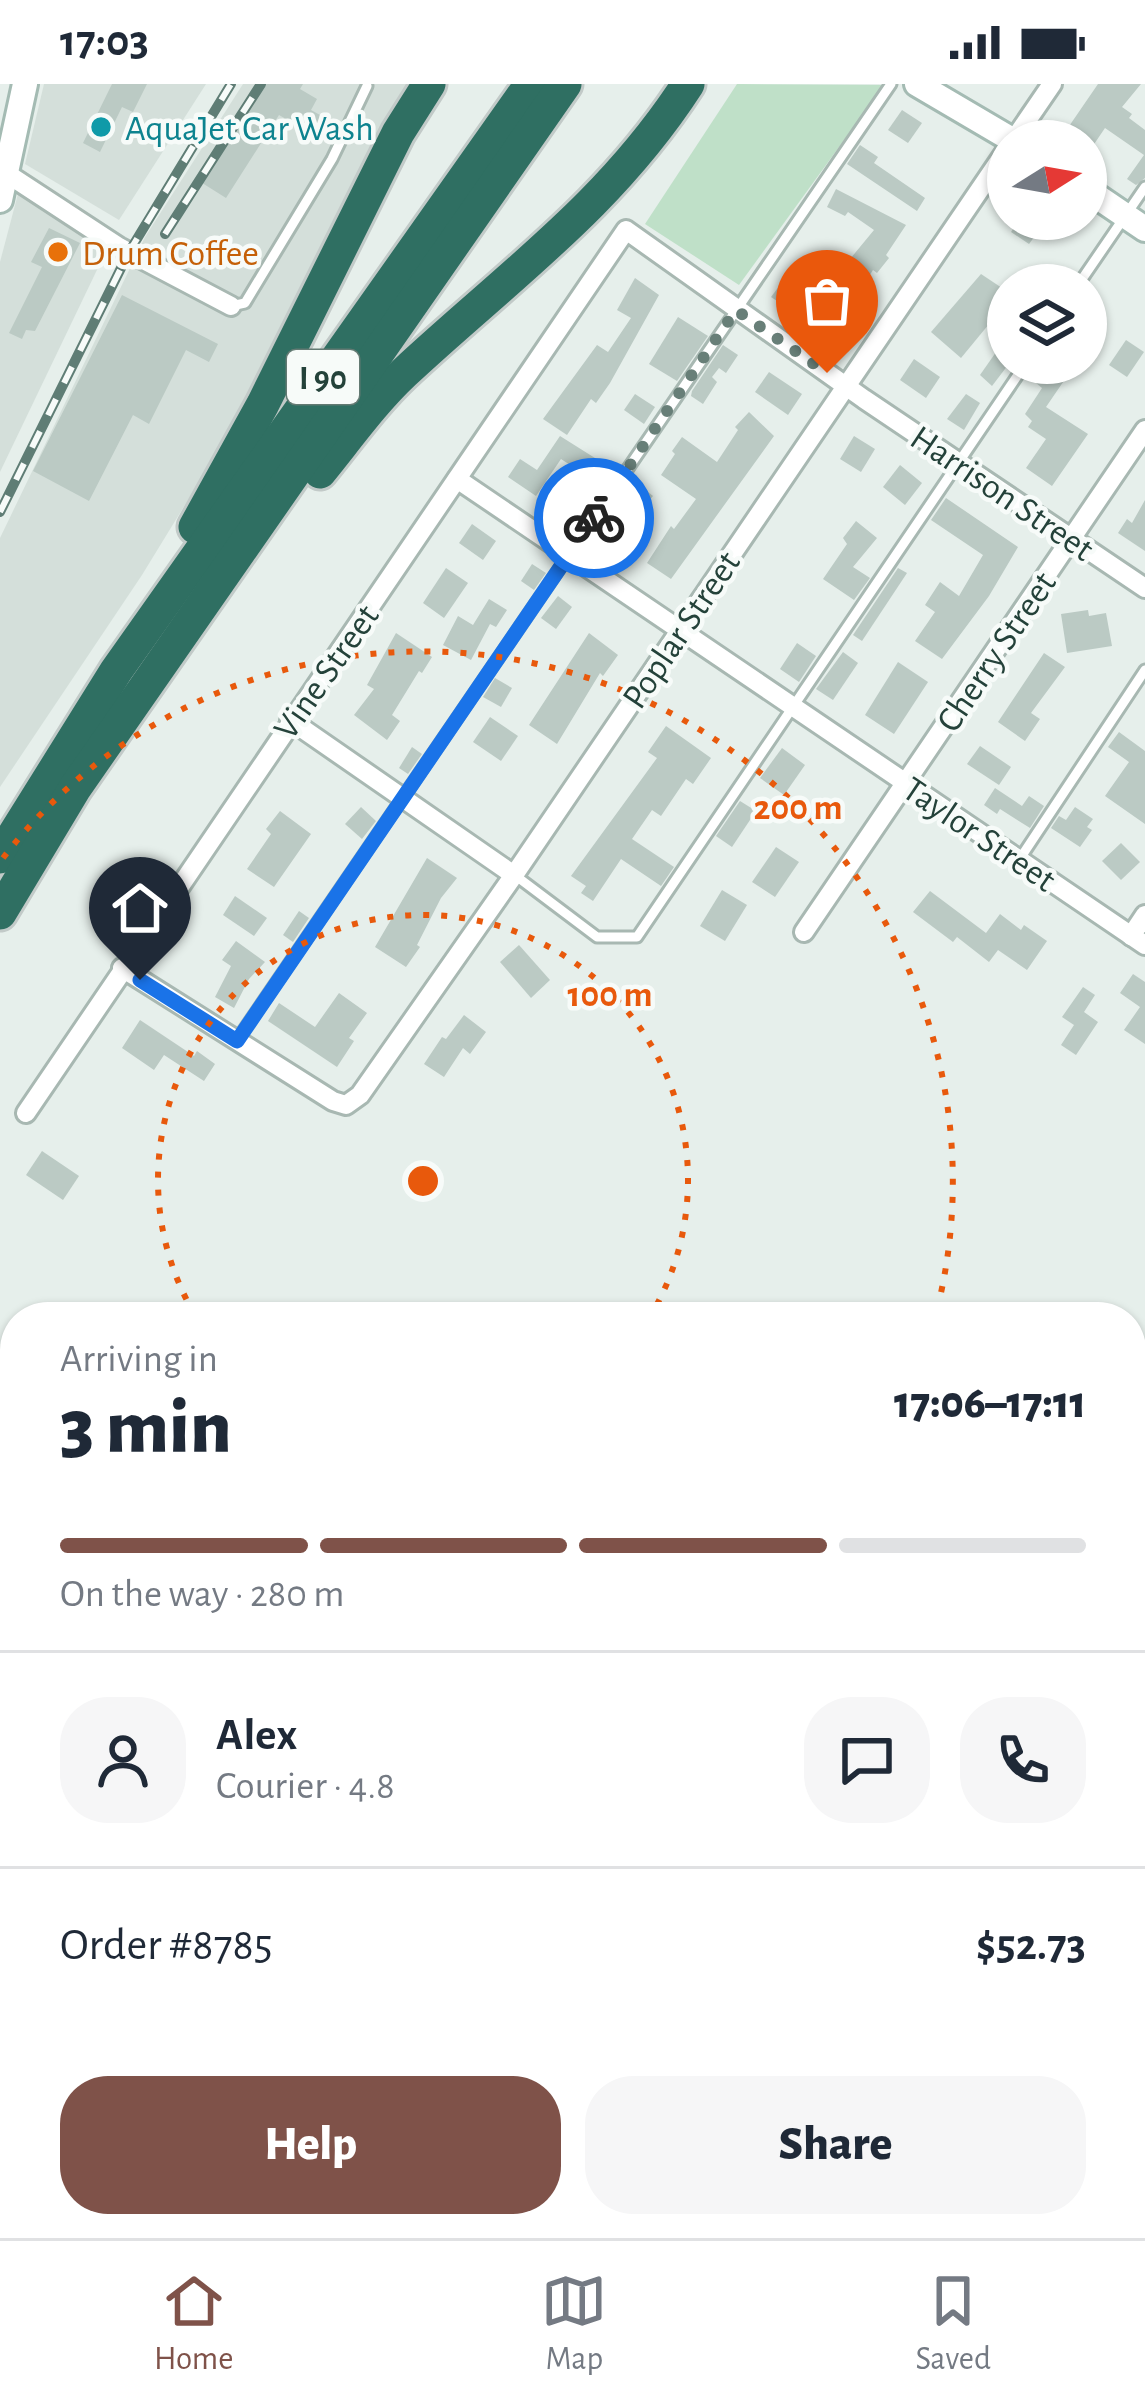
<!DOCTYPE html>
<html lang="en">
<head>
<meta charset="utf-8">
<style>
  body { margin:0; font-family:"Alegreya Sans",sans-serif; background:#f6f6f7; color:#1f2937; height:100vh; display:flex; flex-direction:column; font-size:45px; white-space:nowrap }
  * { box-sizing:border-box; margin:0 }
  p { font-size:39px; color:#747a83 }
  .icon { flex:none; width:66px; height:66px; fill:none; stroke:currentColor; stroke-width:2; stroke-linecap:round; stroke-linejoin:round }
  .map { position:relative; flex:1; overflow:hidden }
  .side { position:absolute; left:0px; top:1218px; width:1146px; height:936px; display:flex; flex-direction:column; background:#fff; border-radius:48px 48px 0 0; box-shadow:0 3px 9px #0004 }
  .side>* { flex:none }
  .needle { width:78px; rotate:79deg }
  .fabs { position:absolute; left:987px; top:36px; display:grid; gap:24px }
  .fabs a { display:grid; place-items:center; width:120px; height:120px; border-radius:50%; background:#fff; box-shadow:0 3px 9px #0004; font-size:60px }
  .pin { position:absolute; display:grid; place-items:center; width:102px; height:102px; color:#fff; margin:-123px -51px; border-radius:50% 50% 50% 0; rotate:-45deg; box-shadow:0 0 12px #0007 }
  .pin .icon { rotate:45deg }
  .courier { position:absolute; display:grid; place-items:center; width:120px; height:120px; margin:-60px; border:9px solid #1a73e8; border-radius:50%; background:#fff; color:#222; box-shadow:0 3px 15px #0007 }
  .overview em { font-style:normal; font-weight:800 }
  .overview div { display:flex; flex-direction:column-reverse }
  .overview { display:flex; align-items:center; justify-content:space-between; height:204px; padding:0 60px }
  h1 { font-size:78px; font-weight:800; line-height:90px }
  .bar { display:grid; grid-template-columns:repeat(4,1fr); gap:18px 12px; align-content:center; height:144px; padding:0 60px }
  .bar i { height:15px; border-radius:9px; background:#e0e1e3 }
  .bar .current { background:#7f5249 }
  .bar p { grid-column:span 4 }
  .line { display:flex; align-items:center; gap:30px; padding:0 60px; border-top:3px solid #e0e1e3 }
  .line div { flex:1 }
  .round { display:grid; place-items:center; flex:none; width:126px; height:126px; border-radius:48px; background:#f6f6f7 }
  .button { display:flex; gap:24px; margin-top:auto; padding:24px 60px }
  .button a { flex:1; height:138px; border-radius:48px; background:#7f5249; color:#fff; font-size:48px; font-weight:800; line-height:138px; text-align:center }
  .button a+a { background:#f6f6f7; color:#1f2937 }
  .status { display:flex; justify-content:space-between; align-items:center; height:84px; padding:0 60px; background:#fff; direction:ltr }
  .status svg { height:33px; fill:currentColor }
  .tabs { display:flex; justify-content:space-around; align-items:center; height:168px; border-top:3px solid #e0e1e3; background:#fff; font-size:33px; color:#747a83 }
  .tabs a { display:grid; justify-items:center; gap:6px }
  .tabs .current { color:#7f5249 }
  .map>svg:first-child { display:block }
  .built { fill:#d4dfda }
  .green { fill:#bfe0c8 }
  .building { fill:#bbcac4 }
  .lines { fill:none; stroke-linecap:round; stroke-linejoin:round }
  .lane-casing { stroke:#a8b8b2; stroke-width:15 }
  .street-casing { stroke:#a8b8b2; stroke-width:24 }
  .secondary-casing { stroke:#a4bbb3; stroke-width:30 }
  .highway-casing { stroke:#c2cac8; stroke-width:39 }
  .lane { stroke:#fff; stroke-width:9 }
  .street { stroke:#fff; stroke-width:18 }
  .secondary { stroke:#fff; stroke-width:24 }
  .highway { stroke:#2f6f62; stroke-width:33 }
  .rail-casing { stroke:#5f7d75; stroke-width:10 }
  .rail { stroke:#f7fbf9; stroke-width:6; stroke-dasharray:18; stroke-linecap:butt }
  .done { stroke:#687f78; stroke-width:12; stroke-dasharray:0 21.6 }
  .route { stroke:#1a73e8; stroke-width:15 }
  .ring { fill:none; stroke:#e8590c; stroke-width:6; stroke-dasharray:6 12 }
  .culture-dot { fill:#0f9aa8; stroke:#f7fbf9; stroke-width:4.5 }
  .food-dot { fill:#e8710a; stroke:#f7fbf9; stroke-width:4.5 }
  .labels { text-anchor:middle; stroke-width:9; stroke-linejoin:round; paint-order:stroke }
  .shield { fill:#f7fbf9; stroke:#637a73; stroke-width:3 }
  .shield-label { font-size:33px; font-weight:bold; fill:#24423a }
  .culture-label { font-size:36px; fill:#0d838f; stroke:#f7fbf9; text-anchor:start }
  .food-label { font-size:36px; fill:#c56008; stroke:#f7fbf9; text-anchor:start }
  .street-label { font-size:36px; fill:#24423a; stroke:#f7fbf9 }
  .centre { fill:#e8590c; stroke:#f7fbf9; stroke-width:6 }
  .ring-label { font-size:36px; text-anchor:middle; font-weight:bold; fill:#e8590c; stroke:#f7fbf9; stroke-width:9; stroke-linejoin:round; paint-order:stroke }
</style>
</head>
<body>
<div class="status"><b>17:03</b><svg viewBox="0 0 49 12"><path d="M0 12V9h3v3zM5 12V6h3v6zM10 12V3h3v9zM15 12V0h3v12zM26 1h20v11H26zM47 4h2v5h-2z"/></svg></div>
<div class="map">
<svg width="1145" height="2154" viewBox="0 0 1145 2154">
  <rect width="100%" height="100%" fill="#e6efeb"/>
  <g class="built">
    <path d="M44,0H206L119,136L25,80Z"/>
    <path d="M243,0H412L270,282L142,491L0,703V454L145,153Z"/>
    <path d="M19,106L107,165L0,388V178Z"/>
  </g>
  <path class="green" d="M737,0L884,1L739,201L645,140Z"/>
  <g class="building">
    <path d="M112,0H147L133,28L122,23L100,68L83,59Z"/>
    <path d="M265,0H303L300,5L317,15L311,26L329,36L319,54L279,31L226,114L199,97Z"/>
    <path d="M1098,0H1141L1122,23L1132,30L1129,34L1145,46V94L1136,101L1127,95L1144,71L1105,44L1086,72V57H1071L1063,51Z"/>
    <path d="M902,26L922,39L908,59L888,46Z"/>
    <path d="M860,61L878,73L874,79L925,114L917,127L847,80Z"/>
    <path d="M836,105L906,141L886,171L889,174L877,189L873,186L830,252L771,213L789,189L820,212L838,184L841,186L874,146L848,128L845,132L827,123Z"/>
    <path d="M1020,135H1029L1041,144L1029,160L1011,148Z"/>
    <path d="M49,144L80,159L35,247L26,246L22,255L9,249L42,183L31,178Z"/>
    <path d="M981,190L1008,208V217L961,274L931,248Z"/>
    <path d="M635,194L659,211L610,299L596,319L591,315L567,351L543,335L597,261L608,268L631,234L617,226Z"/>
    <path d="M122,211L218,260L209,278L186,266L149,340L133,331L89,417L33,387Z"/>
    <path d="M678,233L708,252L677,297L649,280Z"/>
    <path d="M1008,251V281L992,302L980,291Z"/>
    <path d="M1126,256L1144,268L1127,293L1109,281Z"/>
    <path d="M723,261L738,271L726,289L719,284L712,293L717,298L703,320L691,312L692,307Z"/>
    <path d="M914,275L940,293L926,314L900,296Z"/>
    <path d="M1050,279H1064L1072,285L1046,323L1088,350L1052,402L1026,384L1046,355L1028,343L1032,337L1025,330L1042,304L1036,299Z"/>
    <path d="M769,288L802,310L788,331L755,308Z"/>
    <path d="M635,310L655,323L644,340L624,326Z"/>
    <path d="M966,310L980,319L964,346L947,335Z"/>
    <path d="M749,328L774,352L671,495L647,479L671,442L674,445L696,415L661,391L675,370L672,367L682,353L717,378L738,346L735,343Z"/>
    <path d="M560,352L614,386L576,445L559,433L587,392L561,375L536,412L508,393L520,375L537,386Z"/>
    <path d="M854,352L875,365L861,388L840,375Z"/>
    <path d="M900,381L922,399L905,421L883,403Z"/>
    <path d="M637,399L653,412L639,428L623,415Z"/>
    <path d="M946,414L1018,463L989,512L942,575L915,557L935,528L925,521L940,498L959,512L983,471L931,436Z"/>
    <path d="M1145,416V467L1118,449L1127,435L1132,439Z"/>
    <path d="M856,437L877,454L853,483L870,494L854,516L823,495L847,460L843,454Z"/>
    <path d="M472,440L496,457L483,476L459,459Z"/>
    <path d="M532,480L546,489L534,506L521,497Z"/>
    <path d="M446,484L468,499L444,534L423,519Z"/>
    <path d="M898,484L907,489L862,557L853,551Z"/>
    <path d="M558,512L572,523L556,545L541,534Z"/>
    <path d="M489,515L507,526L496,543L490,540L471,576L443,561L458,532L473,541Z"/>
    <path d="M1088,526L1089,532L1106,529L1112,562L1067,569L1061,530Z"/>
    <path d="M396,549L432,573L422,589L419,587L392,631L400,637L387,656L354,631L374,605L367,601Z"/>
    <path d="M589,549L618,571L603,592L600,589L557,660L529,641Z"/>
    <path d="M797,559L816,572L799,598L780,585Z"/>
    <path d="M843,568L858,579L833,616L816,605Z"/>
    <path d="M1044,569L1065,583L1031,629L1040,635L1025,657L998,638Z"/>
    <path d="M898,578L928,598L894,650L865,631Z"/>
    <path d="M495,594L512,604L501,623L483,613Z"/>
    <path d="M490,633L518,652L501,677L473,658Z"/>
    <path d="M666,642L711,674L693,700L686,695L661,732L652,726L632,755L674,783L661,802L621,775L593,817L581,809L586,802L571,792L657,674L648,668Z"/>
    <path d="M1119,648L1145,667V740L1105,712L1129,678L1108,663Z"/>
    <path d="M980,662L1011,683L999,701L967,680Z"/>
    <path d="M412,663L422,670L408,690L399,684Z"/>
    <path d="M782,664L805,681L784,711L760,694Z"/>
    <path d="M995,704L1022,722L1029,712L1044,722L1030,744L1000,725L997,730L984,721Z"/>
    <path d="M740,717L756,727L732,763L716,752Z"/>
    <path d="M361,723L376,737L362,755L345,740Z"/>
    <path d="M1075,723L1093,735L1087,743L1092,746L1080,763L1051,744L1059,732L1066,736Z"/>
    <path d="M280,727L311,750L274,803L247,785L271,750L266,745Z"/>
    <path d="M1121,759L1140,778L1121,796L1102,777Z"/>
    <path d="M776,763L799,778L775,813L752,798Z"/>
    <path d="M427,774L457,794L441,814L417,861L420,863L406,883L375,863Z"/>
    <path d="M722,806L747,821L725,857L700,842Z"/>
    <path d="M930,807L986,849L1000,830L1021,846L1024,841L1047,857L1027,886L998,866L989,878L957,853L953,858L913,828Z"/>
    <path d="M235,812L267,834L254,852L223,831Z"/>
    <path d="M299,827L309,834L293,858L283,851Z"/>
    <path d="M236,857L265,878L249,895L234,924L215,913L231,882L222,876Z"/>
    <path d="M519,861L550,896L531,914L500,878Z"/>
    <path d="M1133,890L1145,898V960L1124,946L1140,923L1120,909Z"/>
    <path d="M1083,903L1095,911L1084,928L1098,938L1076,971L1061,961L1074,941L1062,933Z"/>
    <path d="M339,909L367,929L349,954L354,957L337,983L268,937L279,919L315,943Z"/>
    <path d="M464,931L486,948L470,970L463,964L444,993L424,980L442,953L446,955Z"/>
    <path d="M140,936L194,972L197,967L215,980L204,997L164,971L154,986L122,964Z"/>
    <path d="M42,1067L79,1092L63,1116L26,1091Z"/>
  </g>
  <g class="lines">
    <defs>
      <g id="lane">
        <path d="M1078,201L1145,103"/>
        <path d="M231,222L245,219L332,75L367,2"/>
        <path d="M1019,776L1145,586"/>
        <path d="M516,792L597,853H637L1026,279"/>
        <path d="M237,956L891,0"/>
      </g>
      <g id="street">
        <path d="M1013,57L1052,0"/>
        <path d="M6,89L119,163L231,222"/>
        <path d="M457,395L1145,861"/>
        <path d="M290,636L514,791"/>
        <path d="M804,848L1145,346"/>
        <path d="M1131,852L1145,831"/>
        <path d="M122,884L333,1017L346,1021L360,1011L514,791L1008,64"/>
        <path d="M26,1029L626,146L864,315L1145,504"/>
      </g>
      <g id="secondary">
        <path d="M917,0L1014,57"/>
        <path d="M1086,105L1145,145"/>
        <path d="M0,116L25,0"/>
      </g>
      <g id="highway">
        <path d="M320,388C347,355 373,318 404,289C507,193 610,121 688,0"/>
        <path d="M195,443L263,320L398,49L429,0"/>
        <path d="M0,773L116,587L531,0"/>
        <path d="M0,829L75,704L565,0"/>
      </g>
    </defs>
    <use href="#lane" class="lane-casing"/>
    <use href="#street" class="street-casing"/>
    <use href="#secondary" class="secondary-casing"/>
    <use href="#highway" class="highway-casing"/>
    <use href="#lane" class="lane"/>
    <use href="#street" class="street"/>
    <use href="#secondary" class="secondary"/>
    <use href="#highway" class="highway"/>
    <defs>
      <g id="rail">
        <path d="M165,150L261,0"/>
        <path d="M0,428L129,168L231,0"/>
      </g>
    </defs>
    <use href="#rail" class="rail-casing"/>
    <use href="#rail" class="rail"/>
  </g>
  <g class="lines">
    <path class="done" d="M594,434L736,226L827,289"/>
    <path class="route" d="M140,896L237,957L594,434"/>
  </g>
  <g class="ring">
    <path d="M195 1231A265 265 0 1 1 651 1231"/>
    <path d="M3 774A530 530 0 0 1 936 1230"/>
  </g>
  <circle class="culture-dot" cx="101" cy="43" r="12"/>
  <circle class="food-dot" cx="58" cy="168" r="12"/>
  <g class="labels">
    <rect class="shield" x="287" y="266" width="72" height="54" rx="9"/>
    <g class="shield-label">
      <text x="323" y="305">I 90</text>
    </g>
    <g class="culture-label">
      <text x="125" y="56">AquaJet Car Wash</text>
    </g>
    <g class="food-label">
      <text x="82" y="181">Drum Coffee</text>
    </g>
    <g class="street-label">
      <text transform="translate(1003 408) rotate(34)" y="13">Harrison Street</text>
      <text transform="translate(680 545) rotate(-56)" y="13">Poplar Street</text>
      <text transform="translate(995 567) rotate(-56)" y="13">Cherry Street</text>
      <text transform="translate(325 587) rotate(-55)" y="13">Vine Street</text>
      <text transform="translate(980 749) rotate(34)" y="13">Taylor Street</text>
    </g>
  </g>
  <circle cx="423" cy="1097" r="18" class="centre"/>
  <g class="ring-label">
    <text x="798" y="735">200 m</text>
    <text x="610" y="922">100 m</text>
  </g>
</svg>
<div class="fabs">
<a><svg class="needle" viewBox="-14 -14 28 28"><path d="M0-13l5 13h-10z" fill="#e53935"/><path d="M0 13l5-13h-10z" fill="#747a83"/></svg></a>
<a><svg class="icon" aria-label="layers" viewBox="0 0 24 24"><path d="M12 4l9 5-9 5-9-5zM3 14l9 5 9-5"/></svg></a>
</div>
<div class="pin" style="left:827px;top:289px;background:#ea580c"><svg class="icon" aria-label="bag" viewBox="0 0 24 24"><path d="M5 8h14l-1 12H6zM9 8a3 3 0 0 1 6 0"/></svg></div>
<div class="pin" style="left:140px;top:896px;background:#1f2937"><svg class="icon" aria-label="home" viewBox="0 0 24 24"><path d="M3 11l9-7 9 7M6 9v11h12V9"/></svg></div>
<div class="courier" style="left:594px;top:434px"><svg class="icon" aria-label="bike" viewBox="0 0 24 24"><circle cx="6" cy="16" r="4"/><circle cx="18" cy="16" r="4"/><path d="M6 16l4-8h5l3 8M10 8l3 8H6M13 5h3"/></svg></div>
<section class="side">
<div class="overview"><div><h1>3 min</h1><p>Arriving in</p></div><em>17:06–17:11</em></div>
<div class="bar"><i class="current"></i><i class="current"></i><i class="current"></i><i></i><p>On the way · 280 m</p></div>
<div class="line" style="height:216px"><a class="round"><svg class="icon" aria-label="person" viewBox="0 0 24 24"><circle cx="12" cy="8" r="4"/><path d="M4 21q1-7 8-7t8 7"/></svg></a><div><b>Alex</b><p>Courier · 4.8</p></div><a class="round"><svg class="icon" aria-label="chat" viewBox="0 0 24 24"><path d="M4 5h16v11H9l-5 4z"/></svg></a><a class="round"><svg class="icon" aria-label="phone" viewBox="0 0 24 24"><path d="M5 4h4l2 5-3 2q2 4 5 5l2-3 5 2v4C11 20 4 13 5 4z"/></svg></a></div>
<div class="line" style="height:156px"><div>Order #8785</div><b>$52.73</b></div>
<div class="button"><a>Help</a><a>Share</a></div>
</section>
</div>
<nav class="tabs">
<a class="current"><svg class="icon" aria-label="home" viewBox="0 0 24 24"><path d="M3 11l9-7 9 7M6 9v11h12V9"/></svg>Home</a>
<a><svg class="icon" aria-label="map" viewBox="0 0 24 24"><path d="M3 6l6-2 6 2 6-2v14l-6 2-6-2-6 2zM9 4v14M15 6v14"/></svg>Map</a>
<a><svg class="icon" aria-label="saved" viewBox="0 0 24 24"><path d="M7 4h10v16l-5-4-5 4z"/></svg>Saved</a>
</nav>
</body>
</html>
